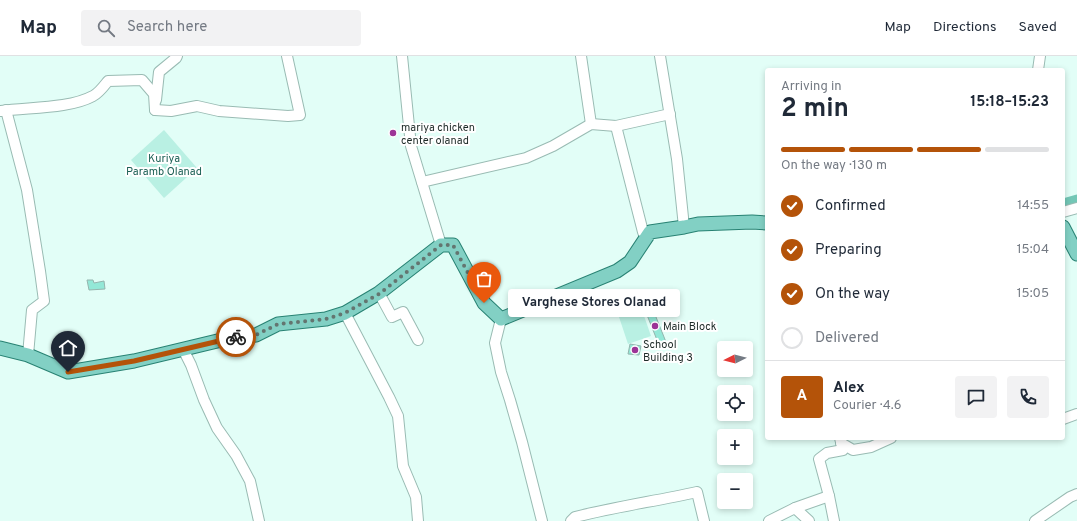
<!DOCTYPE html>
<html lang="en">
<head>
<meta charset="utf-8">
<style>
  body { margin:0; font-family:Overpass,sans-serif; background:#f2f2f3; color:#1f2937; height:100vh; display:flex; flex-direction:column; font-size:15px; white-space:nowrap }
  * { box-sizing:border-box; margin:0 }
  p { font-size:13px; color:#747a83 }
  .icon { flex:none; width:22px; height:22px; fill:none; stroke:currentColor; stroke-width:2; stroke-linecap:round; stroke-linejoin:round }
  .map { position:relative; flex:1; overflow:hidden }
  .side { position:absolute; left:765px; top:12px; width:300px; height:372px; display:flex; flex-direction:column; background:#fff; border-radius:4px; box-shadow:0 2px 6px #0003 }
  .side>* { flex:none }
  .needle { width:26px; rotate:264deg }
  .controls { position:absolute; left:717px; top:285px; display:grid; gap:8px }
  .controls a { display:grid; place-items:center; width:36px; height:36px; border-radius:4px; background:#fff; box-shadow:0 2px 6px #0003; font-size:20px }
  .pin { position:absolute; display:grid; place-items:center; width:34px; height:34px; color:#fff; margin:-41px -17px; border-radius:50% 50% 50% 0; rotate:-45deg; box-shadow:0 0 4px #0007 }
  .pin .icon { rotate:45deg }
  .courier { position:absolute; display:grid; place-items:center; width:40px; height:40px; margin:-20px; border:3px solid #b45309; border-radius:50%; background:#fff; color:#222; box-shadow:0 1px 5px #0007 }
  .bubble { position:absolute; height:28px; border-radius:4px; background:#fff; box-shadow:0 2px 6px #0003; font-size:13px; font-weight:700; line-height:28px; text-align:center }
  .summary em { font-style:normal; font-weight:700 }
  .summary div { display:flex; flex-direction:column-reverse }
  .summary { display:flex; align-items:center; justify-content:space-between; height:68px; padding:0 16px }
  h1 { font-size:26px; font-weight:700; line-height:30px }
  .bar { display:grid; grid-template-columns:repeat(4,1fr); gap:6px 4px; align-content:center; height:48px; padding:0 16px }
  .bar i { height:5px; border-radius:3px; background:#e0e1e3 }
  .bar .active { background:#b45309 }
  .bar p { grid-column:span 4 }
  .line { display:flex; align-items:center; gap:10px; padding:0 16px; border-top:1px solid #e0e1e3 }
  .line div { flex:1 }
  .round { display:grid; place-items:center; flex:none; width:42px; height:42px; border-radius:4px; background:#f2f2f3 }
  ol { padding:0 16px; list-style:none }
  li { display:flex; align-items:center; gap:12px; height:44px }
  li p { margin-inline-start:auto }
  li .icon { padding:4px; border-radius:50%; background:#b45309; color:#fff; stroke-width:4 }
  li:last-child { color:#747a83 }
  li i { width:22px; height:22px; border:2px solid #e0e1e3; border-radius:50% }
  header { display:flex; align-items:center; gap:24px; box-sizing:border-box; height:56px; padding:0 20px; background:#fff; border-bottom:1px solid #e0e1e3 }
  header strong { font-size:19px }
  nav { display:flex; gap:22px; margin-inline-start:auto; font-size:14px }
  .search { width:280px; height:36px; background:#f2f2f3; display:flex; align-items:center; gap:10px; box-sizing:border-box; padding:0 14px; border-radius:4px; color:#747a83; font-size:15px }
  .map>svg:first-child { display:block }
  .green { fill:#b9f0e3 }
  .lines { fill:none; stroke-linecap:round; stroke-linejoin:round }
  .canal { stroke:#73c7b6; stroke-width:9 }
  .building { fill:#93e8d7; stroke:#94b5ae }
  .minor-casing { stroke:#99bbb3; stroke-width:12 }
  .major-casing { stroke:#288273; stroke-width:15 }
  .minor { stroke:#fff; stroke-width:10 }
  .major { stroke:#82d0c4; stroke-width:13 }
  .done { stroke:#637570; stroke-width:4; stroke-dasharray:0 7.2 }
  .route { stroke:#b45309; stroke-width:5 }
  .poi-dot { fill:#9c3497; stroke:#fff; stroke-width:1.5 }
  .labels { text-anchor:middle; stroke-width:4; stroke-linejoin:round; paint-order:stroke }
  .poi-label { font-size:11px; fill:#1e2b28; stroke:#fff; text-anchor:start }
  .park-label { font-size:11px; fill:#1d6156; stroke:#fff }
</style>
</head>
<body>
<header>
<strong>Map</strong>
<div class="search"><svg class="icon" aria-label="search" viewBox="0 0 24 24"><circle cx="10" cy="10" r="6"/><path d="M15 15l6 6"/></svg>Search here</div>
<nav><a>Map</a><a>Directions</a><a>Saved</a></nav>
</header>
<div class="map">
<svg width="1077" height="465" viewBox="0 0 1077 465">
  <rect width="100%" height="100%" fill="#e2fef7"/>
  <g class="green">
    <path d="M164,74L197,112L164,142L131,104Z"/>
    <path d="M642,254L651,280L628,288L619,261Z"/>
  </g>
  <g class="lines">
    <path class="canal" d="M1063,147L1077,143"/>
  </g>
  <g class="building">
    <path d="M87,224H93L94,227L104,225L105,233L89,234Z"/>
    <path d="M624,237L630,255L619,258L614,240Z"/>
    <path d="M649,240L651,247L642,250L639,243Z"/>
    <path d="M652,251L666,286L659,289L645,254Z"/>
    <path d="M630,288L641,290L639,299L628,298Z"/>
  </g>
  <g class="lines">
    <defs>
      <g id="minor">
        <path d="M402,0L411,90L441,189"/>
        <path d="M581,0L591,68"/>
        <path d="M660,0L677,103L684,171"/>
        <path d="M1038,14L1040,0"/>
        <path d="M156,44L159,16L176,2L177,0"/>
        <path d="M6,54L27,134L40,215L44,245L32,254L28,299"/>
        <path d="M155,54L171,55L197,50L219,55L288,60L300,59L287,0"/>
        <path d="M1,55C28,51 69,53 93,40C99,37 104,30 108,25L142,24L154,38L155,54"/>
        <path d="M616,70L643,176H650"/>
        <path d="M422,126L526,102L553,90L591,68L616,70L670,58"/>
        <path d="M1063,156L1077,152"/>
        <path d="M379,237L392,261L403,256L418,284"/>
        <path d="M345,257L389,341L398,360L403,410L416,441L418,465"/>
        <path d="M501,263L495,287L501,316L510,344L522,386L542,465"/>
        <path d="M183,293L191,309L204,344L217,372L236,399L250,425L259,465"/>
        <path d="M1063,363L1077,358"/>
        <path d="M841,387L853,394L871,391L891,382"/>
        <path d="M795,452L829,440"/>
        <path d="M571,465L575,461C615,451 656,445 697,436L704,465"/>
        <path d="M769,465L795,452L809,465"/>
        <path d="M834,465L829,440L819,403L827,397L843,394L840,382"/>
        <path d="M1035,465L1070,441L1077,438"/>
      </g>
      <g id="major">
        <path d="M1063,171L1077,198"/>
        <path d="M0,292L28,299L68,316L134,305L234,281L256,279L278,268L326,263L345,257L379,237L441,189H453L484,247L501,263L617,215L630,206L650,176L684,171L698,168L752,166L767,167"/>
      </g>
    </defs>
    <use href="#minor" class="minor-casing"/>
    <use href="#major" class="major-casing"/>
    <use href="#minor" class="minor"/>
    <use href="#major" class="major"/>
  </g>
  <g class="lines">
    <path class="done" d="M236,281L256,279L278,268L326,263L345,257L379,238L441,189H453L484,247"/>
    <path class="route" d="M68,316L134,305L236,281"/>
  </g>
  <g class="poi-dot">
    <circle cx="393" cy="77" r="4"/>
    <circle cx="655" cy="270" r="4"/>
    <circle cx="635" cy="294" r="4"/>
  </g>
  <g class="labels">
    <g class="poi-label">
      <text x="401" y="75">mariya chicken<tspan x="401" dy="13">center olanad</tspan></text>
      <text x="663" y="274">Main Block</text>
      <text x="643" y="292">School<tspan x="643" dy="13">Building 3</tspan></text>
    </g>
    <g class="park-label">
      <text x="164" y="106">Kuriya<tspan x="164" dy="13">Paramb Olanad</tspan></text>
    </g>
  </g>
</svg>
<div class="controls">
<a><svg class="needle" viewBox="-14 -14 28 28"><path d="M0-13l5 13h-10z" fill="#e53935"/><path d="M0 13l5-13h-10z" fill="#747a83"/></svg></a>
<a><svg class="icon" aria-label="locate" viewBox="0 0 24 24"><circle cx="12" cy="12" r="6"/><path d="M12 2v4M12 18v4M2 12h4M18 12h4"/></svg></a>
<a>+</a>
<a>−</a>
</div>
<div class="pin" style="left:484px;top:247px;background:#ea580c"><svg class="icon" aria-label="bag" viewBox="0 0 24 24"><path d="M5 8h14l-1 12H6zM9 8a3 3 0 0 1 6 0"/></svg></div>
<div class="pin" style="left:68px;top:316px;background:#1f2937"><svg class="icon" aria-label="home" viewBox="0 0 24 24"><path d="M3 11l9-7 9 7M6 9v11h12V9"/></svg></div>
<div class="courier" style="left:236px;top:281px"><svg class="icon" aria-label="bike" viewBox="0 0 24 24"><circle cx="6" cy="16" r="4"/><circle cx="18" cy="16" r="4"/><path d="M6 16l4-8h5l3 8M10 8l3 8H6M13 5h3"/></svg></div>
<div class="bubble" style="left:508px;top:233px;width:172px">Varghese Stores Olanad</div>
<section class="side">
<div class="summary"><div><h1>2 min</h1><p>Arriving in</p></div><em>15:18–15:23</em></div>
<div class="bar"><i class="active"></i><i class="active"></i><i class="active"></i><i></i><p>On the way · 130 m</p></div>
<ol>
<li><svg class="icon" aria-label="check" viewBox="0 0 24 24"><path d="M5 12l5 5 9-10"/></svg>Confirmed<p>14:55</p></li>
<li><svg class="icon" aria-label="check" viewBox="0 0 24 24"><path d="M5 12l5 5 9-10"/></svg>Preparing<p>15:04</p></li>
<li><svg class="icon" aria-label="check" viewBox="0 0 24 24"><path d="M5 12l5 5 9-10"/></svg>On the way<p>15:05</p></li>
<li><i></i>Delivered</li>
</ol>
<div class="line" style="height:72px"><b class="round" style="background:#b45309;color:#fff">A</b><div><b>Alex</b><p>Courier · 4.6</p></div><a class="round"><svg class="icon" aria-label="chat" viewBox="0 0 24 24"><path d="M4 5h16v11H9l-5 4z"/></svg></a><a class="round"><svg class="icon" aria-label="phone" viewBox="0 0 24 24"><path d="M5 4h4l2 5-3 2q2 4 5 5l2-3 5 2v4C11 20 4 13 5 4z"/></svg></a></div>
</section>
</div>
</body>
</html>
